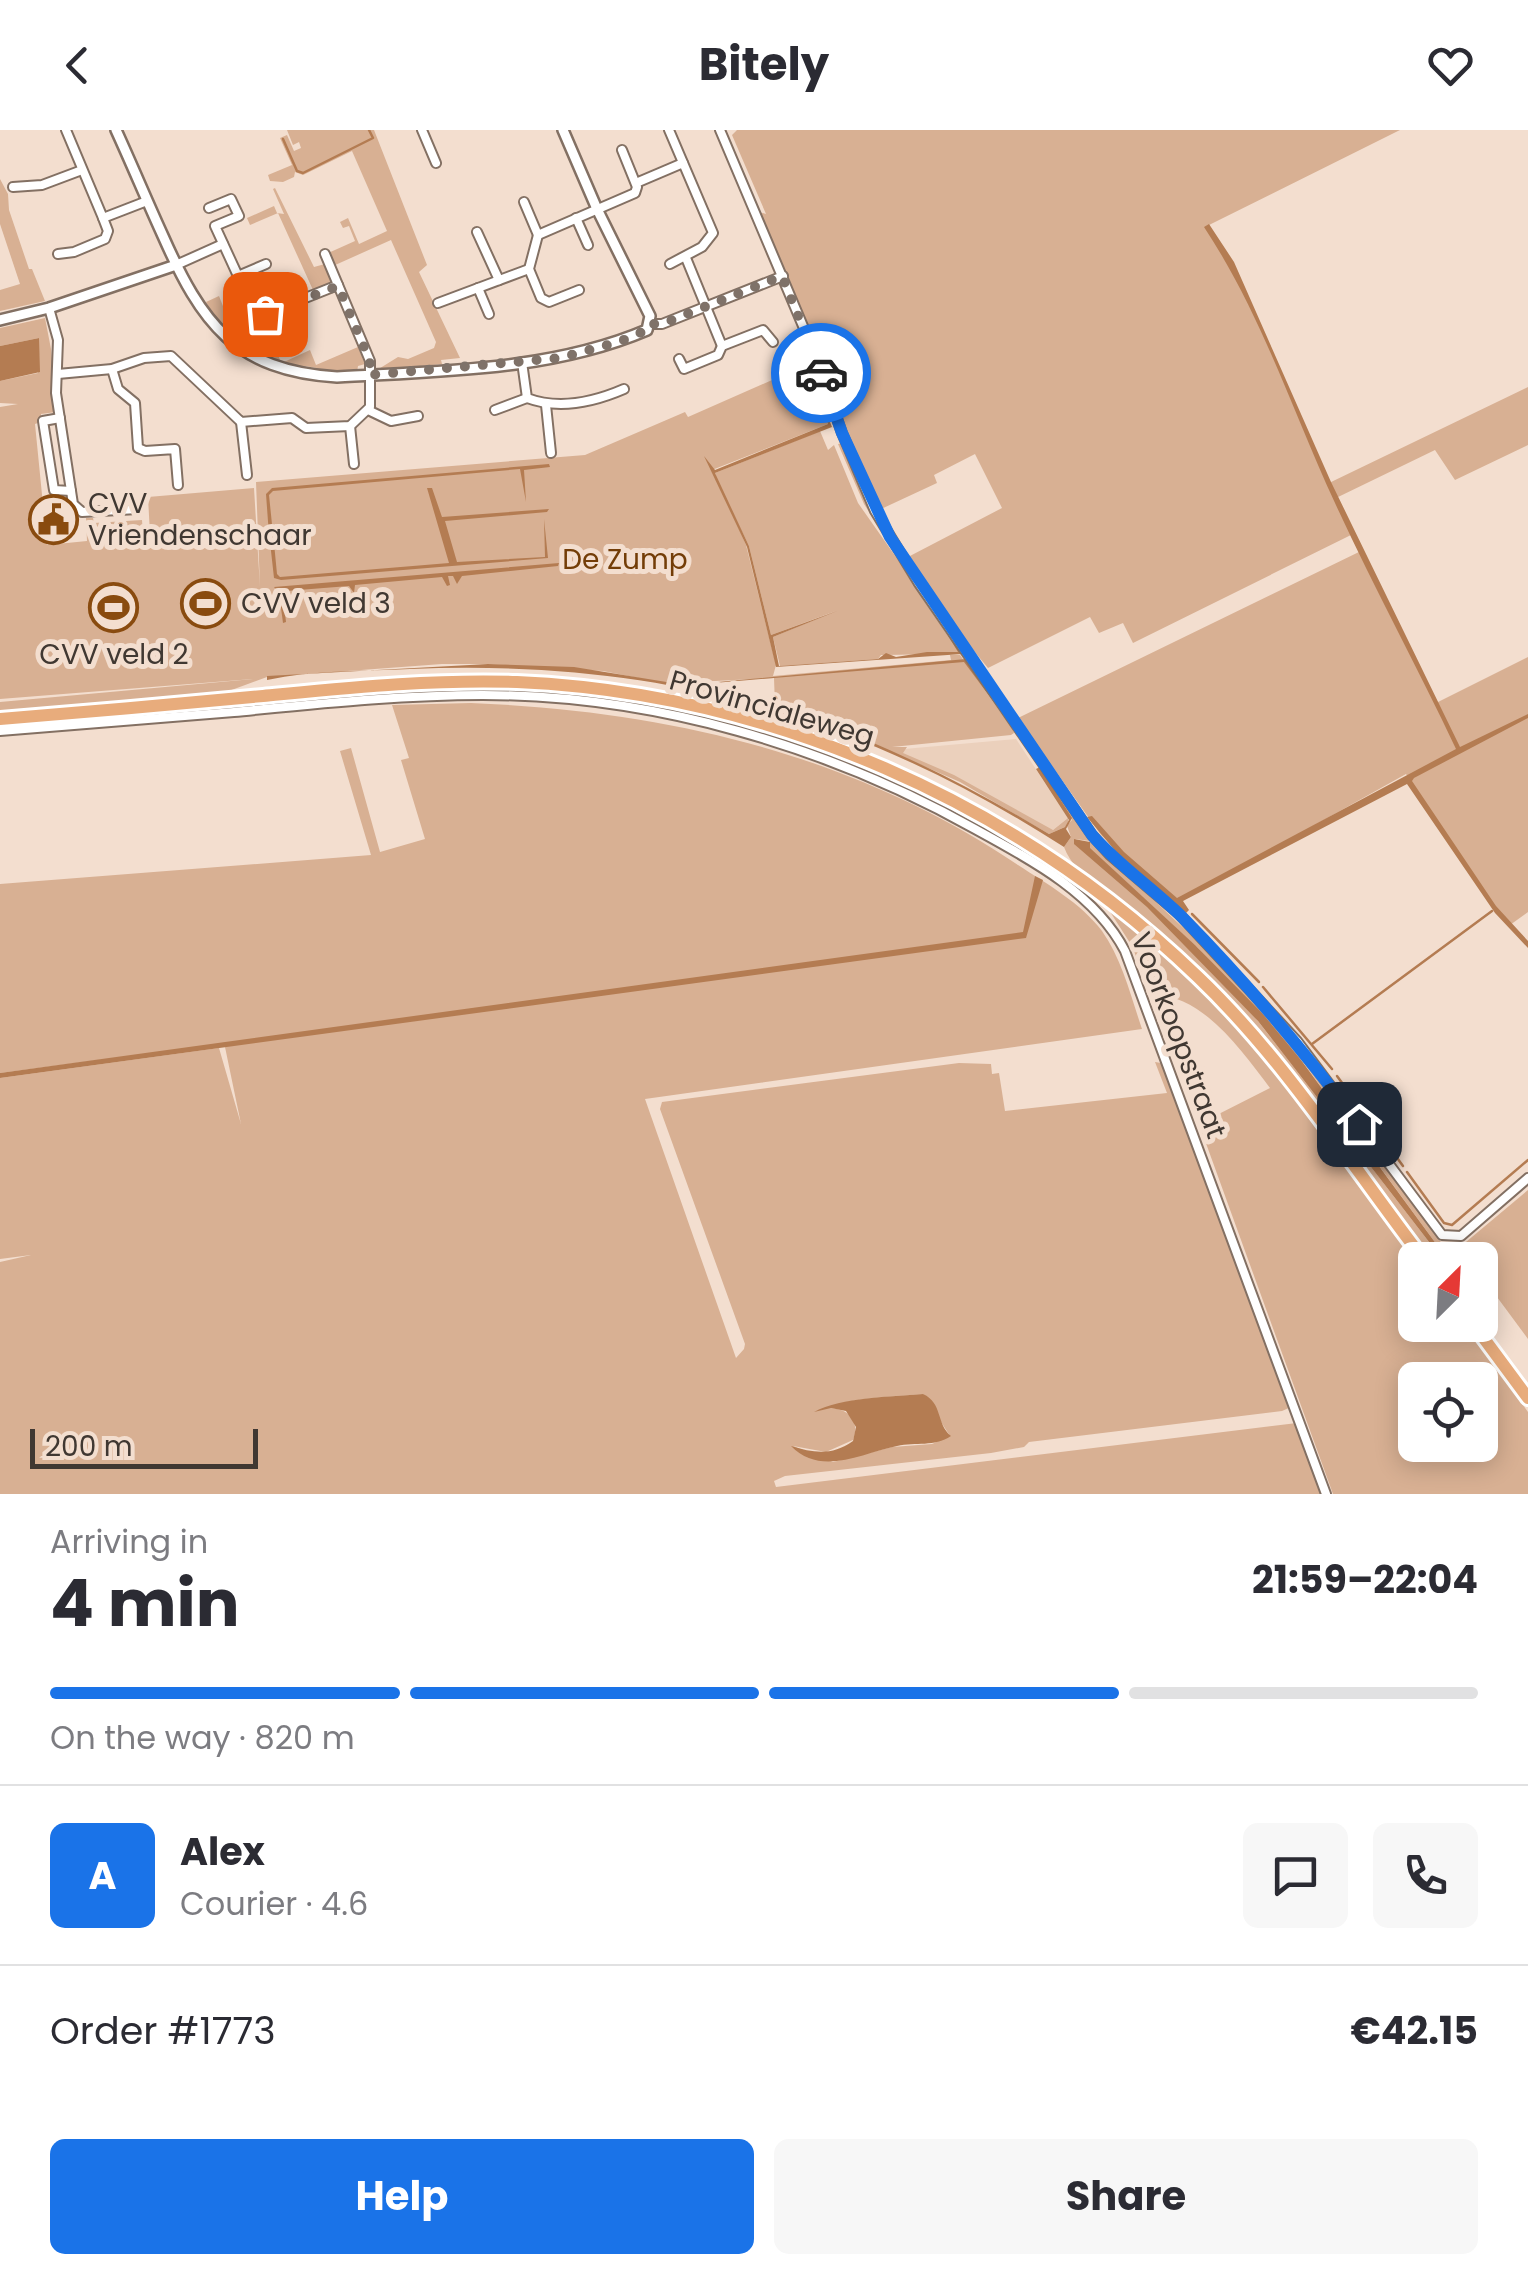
<!DOCTYPE html>
<html lang="en">
<head>
<meta charset="utf-8">
<style>
  body { margin:0; font-family:Poppins,sans-serif; background:#f7f7f7; color:#2b2b33; height:100vh; display:flex; flex-direction:column; font-size:38px; white-space:nowrap }
  * { box-sizing:border-box; margin:0 }
  p { font-size:32px; color:#7c7c81 }
  .icon { flex:none; width:55px; height:55px; fill:none; stroke:currentColor; stroke-width:2; stroke-linecap:round; stroke-linejoin:round }
  .map { position:relative; height:1364px; overflow:hidden }
  .side { display:flex; flex-direction:column; background:#fff; flex:1 }
  .side>* { flex:none }
  .needle { width:65px; rotate:24deg }
  .fabs { position:absolute; left:1398px; top:1112px; display:grid; gap:20px }
  .fabs a { display:grid; place-items:center; width:100px; height:100px; border-radius:15px; background:#fff; box-shadow:0 5px 25px #0003; font-size:50px }
  .scale { position:absolute; left:30px; bottom:25px; width:228px; box-sizing:border-box; padding-left:10px; border:5px solid #403832; border-top:0; font-size:28px; line-height:35px; white-space:nowrap; color:#403832; -webkit-text-stroke:8px #f3decf; paint-order:stroke }
  .pin { position:absolute; display:grid; place-items:center; width:85px; height:85px; color:#fff; margin:-42px; border-radius:20px; box-shadow:0 5px 15px #0006 }
  .courier { position:absolute; display:grid; place-items:center; width:100px; height:100px; margin:-50px; border:8px solid #1a73e8; border-radius:50%; background:#fff; color:#222; box-shadow:0 2px 12px #0007 }
  .headline em { font-style:normal; font-weight:700 }
  .headline div { display:flex; flex-direction:column-reverse }
  .headline { display:flex; align-items:center; justify-content:space-between; height:170px; padding:0 50px }
  h1 { font-size:65px; font-weight:700; line-height:75px }
  .bar { display:grid; grid-template-columns:repeat(4,1fr); gap:15px 10px; align-content:center; height:120px; padding:0 50px }
  .bar i { height:12px; border-radius:8px; background:#e1e1e2 }
  .bar .active { background:#1a73e8 }
  .bar p { grid-column:span 4 }
  .line { display:flex; align-items:center; gap:25px; padding:0 50px; border-top:2px solid #e1e1e2 }
  .line div { flex:1 }
  .round { display:grid; place-items:center; flex:none; width:105px; height:105px; border-radius:15px; background:#f7f7f7 }
  .button { display:flex; gap:20px; margin-top:auto; padding:20px 50px }
  .button a { flex:1; height:115px; border-radius:15px; background:#1a73e8; color:#fff; font-size:40px; font-weight:700; line-height:115px; text-align:center }
  .button a+a { background:#f7f7f7; color:#2b2b33 }
  header { display:flex; justify-content:space-between; align-items:center; height:130px; padding:0 50px; background:#fff; font-size:45px; font-weight:700 }
  .map>svg:first-child { display:block }
  .built { fill:#ebd0bc }
  .green { fill:#d8b093; fill-rule:evenodd }
  .water { fill:#b47c52 }
  .lines { fill:none; stroke-linecap:round; stroke-linejoin:round }
  .stream { stroke:#b47c52; stroke-width:2.5 }
  .minor-casing { stroke:#837063; stroke-width:12 }
  .tertiary-casing { stroke:#837063; stroke-width:14 }
  .trunk-casing { stroke:#fff; stroke-width:18 }
  .minor { stroke:#fff; stroke-width:8 }
  .tertiary { stroke:#fff; stroke-width:9 }
  .trunk { stroke:#e8ac7c; stroke-width:12 }
  .done { stroke:#7f7269; stroke-width:10; stroke-dasharray:0 18 }
  .route { stroke:#1a73e8; stroke-width:12 }
  .labels { text-anchor:middle; stroke-width:10; stroke-linejoin:round; paint-order:stroke }
  .poi-label { font-size:28px; fill:#403832; stroke:#f3decf; text-anchor:start }
  .park-label { font-size:28px; fill:#733d07; stroke:#f3decf }
  .street-label { font-size:28px; fill:#403832; stroke:#f3decf }
</style>
</head>
<body>
<header><svg class="icon" aria-label="back" viewBox="0 0 24 24"><path d="M15 5l-7 7 7 7"/></svg>Bitely<svg class="icon" aria-label="heart" viewBox="0 0 24 24"><path d="M12 20l-8-8c-3-5 5-10 8-4 3-6 11-1 8 4z"/></svg></header>
<div class="map">
<svg width="1528" height="1364" viewBox="0 0 1528 1364">
  <rect width="100%" height="100%" fill="#f3decf"/>
  <path class="built" d="M1016,609L1068,688L1049,703L956,649L893,620Z"/>
  <g class="green">
    <path d="M287,0H374L427,135L419,142L460,228L441,230L442,234L377,240L398,227L408,229L434,218L436,212L391,110L333,136L326,124L355,111L349,96L343,98L340,92L348,88L359,114L387,101L352,21L303,45L295,42L294,47L283,52L270,51L268,45L292,35L280,8L287,5L294,21L301,18L299,12L293,15Z"/>
    <path d="M737,0H1400L1207,96L1232,132L1329,353L1528,257V315L1455,350L1435,320L1336,368L1353,404L1133,513L1123,493L1099,503L1090,487L988,538L965,510L985,539L982,540L908,427L1002,378L975,324L934,345L937,353L879,380L847,308L824,235L759,82L766,84L732,5Z"/>
    <path d="M0,49L8,64L9,80L29,139H32L45,171L0,181V160L20,154L0,94Z"/>
    <path d="M275,58L314,137L325,134L332,153L313,160L278,83L250,95L247,88L274,76L277,83L284,84L273,59Z"/>
    <path d="M190,153L212,182L206,172L219,166L234,204L259,221L236,204L241,202L249,206L267,197L280,230L284,232L310,220L316,235L358,217L365,234L358,236L357,242H318L317,238L305,236L315,242C256,227 220,207 190,153Z"/>
    <path d="M45,188L51,219L56,282L41,284V292L35,294L47,415L87,411L86,388H93L94,393L142,390L143,405L150,404L148,367L254,358L260,457L256,352L585,325L685,282L688,287L797,239L815,236L831,283L828,285L810,243L828,294L712,340L716,346L715,343L820,301L828,320L834,315L858,373L917,457L864,374L838,314L842,313C863,368 892,415 924,464L920,465L959,522C932,524 907,525 881,525L878,529L780,536L773,507L836,481L771,505L749,416L727,371L746,415L776,535L773,546L951,530L950,525H960L1006,590L970,535L973,534L1035,626L1012,596L1014,603L1011,605L892,617H907L903,623L954,645L1053,700L1068,688L1069,693L1072,690L1042,636L1098,718L1239,850L1299,920L1454,1130H1448L1303,932L1198,818L1089,718L1090,711L1075,709L1227,851L1443,1130H1431C1344,1010 1261,890 1147,793C1121,771 1076,750 1064,717L1071,707L1067,696L1049,704L960,652L839,599L755,571L603,541L488,534H442L267,547L218,565L0,582V572L253,549L0,569V277L18,274L0,273V251L38,243L39,208L0,216V198ZM774,548L775,576L690,555L695,552Z"/>
    <path d="M1361,421L1436,573L1528,527V782L1510,795L1497,781L1406,644L1175,773L1101,705L1018,588Z"/>
    <path d="M471,573C668,581 853,624 1018,735C1047,754 1081,773 1102,801C1122,829 1131,867 1142,899L645,969L736,1228L744,1219L745,1214L660,979L662,972L959,933L991,934L992,944L999,943L1005,981L1167,963L1155,932L1167,934L1291,1277L1282,1281L1029,1312L1024,1317L991,1323L785,1346L774,1351L776,1357L1297,1293L1323,1364H0V1132L31,1125L0,1129V948L219,918L241,994L225,917L244,911L0,943V754L371,725L340,621L351,618L380,722L425,709L401,630L409,628L392,575ZM923,1264L950,1306L932,1314L892,1317L833,1332L793,1316L826,1322L853,1310C860,1292 850,1279 830,1278C844,1268 902,1266 923,1264Z"/>
    <path d="M1105,774L1208,865L1268,932L1320,997L1417,1130L1415,1195H1464L1528,1282V1364H1333L1199,994L1270,958C1242,921 1201,862 1151,865L1132,816ZM1415,1250H1480V1315H1415Z"/>
    <path d="M1528,1060V1209L1480,1144V1130H1470L1460,1117Z"/>
  </g>
  <g class="water">
    <path d="M1209,94L1234,132L1331,352L1460,617L1528,584V588L1414,648L1412,651L1496,776L1528,811V818L1495,783L1407,654L1183,771L1189,780L1186,783L1117,723L1087,687L1092,686L1124,722L1177,768L1456,619C1417,536 1373,456 1335,373C1292,280 1261,183 1204,97Z"/>
    <path d="M39,208L40,242L0,251V216Z"/>
    <path d="M810,242L832,297L715,343L749,416L771,505L837,481L773,507L779,536L878,529L886,523L896,527L927,522H958L922,463L962,524L776,537L747,417L704,326L715,340L828,294Z"/>
    <path d="M549,334L550,337L524,340L526,372L520,339L273,361L269,365L273,404L269,405L266,364L272,358Z"/>
    <path d="M427,358H432L442,387L549,379L547,382L445,391L457,432L545,427L544,389L548,428L281,450L274,448L270,412L274,413L277,444L280,447L449,433Z"/>
    <path d="M559,433L558,436L462,446L457,454L453,446H448L450,455L447,456L442,447L355,455L354,463L349,456L286,461L283,466L286,492L283,493L279,463L274,457Z"/>
    <path d="M966,529L1007,590L964,532L690,555C726,566 764,573 800,585C888,615 970,656 1049,704L1065,697L1069,690L1036,639L1040,637L1072,688L1066,699L1071,707L1064,717C855,583 658,529 410,539C364,541 313,540 267,550V546L488,534L574,537L685,555Z"/>
    <path d="M1074,709L1090,712V718L1195,815L1262,883L1301,930L1448,1130H1443L1258,891L1147,777L1074,714Z"/>
    <path d="M1035,746L1043,750L1026,808L0,948V943L1023,802Z"/>
    <path d="M923,1264C943,1273 936,1294 951,1306C934,1317 916,1312 897,1316C862,1323 821,1347 791,1316C814,1323 832,1326 853,1311L856,1297L846,1281L831,1278L814,1282C842,1267 890,1267 923,1264Z"/>
  </g>
  <g class="lines">
    <g class="stream">
      <path d="M283,9L297,41L303,43L373,8L369,0"/>
      <path d="M1192,784L1259,852"/>
      <path d="M1263,857L1332,939"/>
      <path d="M1312,914L1492,781"/>
      <path d="M1337,946L1403,1036"/>
      <path d="M1407,1042L1444,1093L1452,1095L1528,1030"/>
    </g>
    <defs>
      <g id="minor">
        <path d="M66,0L103,88"/>
        <path d="M422,0L436,33"/>
        <path d="M669,0L713,103L702,117L670,134"/>
        <path d="M720,0L811,215L842,303L875,381L918,452L1092,705L1110,725L1179,784L1297,911L1442,1105L1461,1106L1528,1048"/>
        <path d="M636,53L683,33"/>
        <path d="M13,57L42,55L82,40"/>
        <path d="M524,72L538,105"/>
        <path d="M209,78L231,69L239,86L215,96L238,146L266,134"/>
        <path d="M576,88L588,115"/>
        <path d="M477,102L499,150"/>
        <path d="M58,124L74,122L105,109L108,101L103,88L147,71"/>
        <path d="M686,128L722,216"/>
        <path d="M176,135L223,114"/>
        <path d="M478,158L489,184"/>
        <path d="M579,160L549,172L541,168L529,139L538,105L635,63L637,57L622,20"/>
        <path d="M438,173L529,139"/>
        <path d="M49,178L58,210L56,263L73,374L82,382L138,379"/>
        <path d="M265,184L338,155"/>
        <path d="M650,194H662L783,146"/>
        <path d="M679,229L684,239L718,225L722,216L763,200L773,212"/>
        <path d="M522,232L527,268C559,280 594,272 624,259"/>
        <path d="M112,239L118,259L135,273L138,318L145,321L175,319L178,355"/>
        <path d="M58,244L112,239L144,228L171,226L241,292L292,288L306,298L350,296L370,277V231L325,124"/>
        <path d="M546,275L551,323"/>
        <path d="M368,280L391,291L418,286"/>
        <path d="M495,280L527,268"/>
        <path d="M60,288L43,291L54,360L71,361"/>
        <path d="M241,292L247,345"/>
        <path d="M350,296L354,334"/>
        <path d="M0,601C78,594 156,589 234,582C317,574 400,565 483,565C654,565 827,616 975,699C1030,729 1095,763 1125,821L1326,1364"/>
      </g>
      <g id="tertiary">
        <path d="M116,0C132,35 147,71 163,106C201,192 235,241 337,247C440,241 551,241 647,200L650,186L597,79L563,0"/>
        <path d="M0,190L49,178L176,135"/>
      </g>
      <g id="trunk">
        <path d="M0,589C88,582 175,574 263,566C347,558 432,549 517,552C770,563 1017,672 1198,847C1285,930 1351,1035 1424,1130"/>
        <path d="M1474,1195L1528,1268"/>
      </g>
    </defs>
    <use href="#minor" class="minor-casing"/>
    <use href="#tertiary" class="tertiary-casing"/>
    <use href="#trunk" class="trunk-casing"/>
    <use href="#minor" class="minor"/>
    <use href="#tertiary" class="tertiary"/>
    <use href="#trunk" class="trunk"/>
  </g>
  <g class="lines">
    <path class="done" d="M265,184L338,156L370,231L369,245L560,228L619,212L647,200L650,194H662L782,146L821,243"/>
    <path class="route" d="M821,243L842,303L890,407L1092,705C1119,736 1154,759 1183,788C1247,853 1304,921 1359,994"/>
  </g>
  <defs>
    <symbol id="civic-ring" viewBox="-11 -11 22 22"><circle r="9.5" fill="#f3decf" stroke="#894b0f" stroke-width="1.5"/><path d="M-.6-6.5H3V-4.5H.6V-3L4-1V1h2V6H-6V1h2V-1L-.6-3ZM-1.2 2.5V6h2.4V2.5Z" fill="#894b0f"/></symbol>
    <symbol id="stadium-ring" viewBox="-11 -11 22 22"><circle r="9.5" fill="#f3decf" stroke="#894b0f" stroke-width="1.5"/><path d="M0-5a6.5 5 0 1 0 0 10a6.5 5 0 1 0 0-10ZM-3.5-1.8h7v3.6h-7Z" fill="#894b0f"/></symbol>
  </defs>
  <g fill-rule="evenodd">
    <use href="#civic-ring" x="26" y="362" width="55" height="55"/>
    <use href="#stadium-ring" x="178" y="446" width="55" height="55"/>
    <use href="#stadium-ring" x="86" y="450" width="55" height="55"/>
  </g>
  <g class="labels">
    <g class="poi-label">
      <text x="88" y="383">CVV<tspan x="88" dy="32">Vriendenschaar</tspan></text>
      <text x="241" y="483">CVV veld 3</text>
      <text x="114" y="534" text-anchor="middle">CVV veld 2</text>
    </g>
    <g class="park-label">
      <text x="625" y="439">De Zump</text>
    </g>
    <g class="street-label">
      <text transform="translate(772 578) rotate(16)" y="10">Provincialeweg</text>
      <text transform="translate(1179 905) rotate(69)" y="10">Voorkoopstraat</text>
    </g>
  </g>
</svg>
<div class="fabs">
<a><svg class="needle" viewBox="-14 -14 28 28"><path d="M0-13l5 13h-10z" fill="#e53935"/><path d="M0 13l5-13h-10z" fill="#7c7c81"/></svg></a>
<a><svg class="icon" aria-label="locate" viewBox="0 0 24 24"><circle cx="12" cy="12" r="6"/><path d="M12 2v4M12 18v4M2 12h4M18 12h4"/></svg></a>
</div>
<div class="scale">200 m</div>
<div class="pin" style="left:265px;top:184px;background:#ea580c"><svg class="icon" aria-label="bag" viewBox="0 0 24 24"><path d="M5 8h14l-1 12H6zM9 8a3 3 0 0 1 6 0"/></svg></div>
<div class="pin" style="left:1359px;top:994px;background:#1f2937"><svg class="icon" aria-label="home" viewBox="0 0 24 24"><path d="M3 11l9-7 9 7M6 9v11h12V9"/></svg></div>
<div class="courier" style="left:821px;top:243px"><svg class="icon" aria-label="car" viewBox="0 0 24 24"><path d="M5 17H2v-5l4-1 3-4h7l3 4 3 1v5h-3M9 17h6M6 11h13"/><circle cx="7" cy="17" r="2"/><circle cx="17" cy="17" r="2"/></svg></div>
</div>
<section class="side">
<div class="headline"><div><h1>4 min</h1><p>Arriving in</p></div><em>21:59–22:04</em></div>
<div class="bar"><i class="active"></i><i class="active"></i><i class="active"></i><i></i><p>On the way · 820 m</p></div>
<div class="line" style="height:180px"><b class="round" style="background:#1a73e8;color:#fff">A</b><div><b>Alex</b><p>Courier · 4.6</p></div><a class="round"><svg class="icon" aria-label="chat" viewBox="0 0 24 24"><path d="M4 5h16v11H9l-5 4z"/></svg></a><a class="round"><svg class="icon" aria-label="phone" viewBox="0 0 24 24"><path d="M5 4h4l2 5-3 2q2 4 5 5l2-3 5 2v4C11 20 4 13 5 4z"/></svg></a></div>
<div class="line" style="height:130px"><div>Order #1773</div><b>€42.15</b></div>
<div class="button"><a>Help</a><a>Share</a></div>
</section>
</body>
</html>
